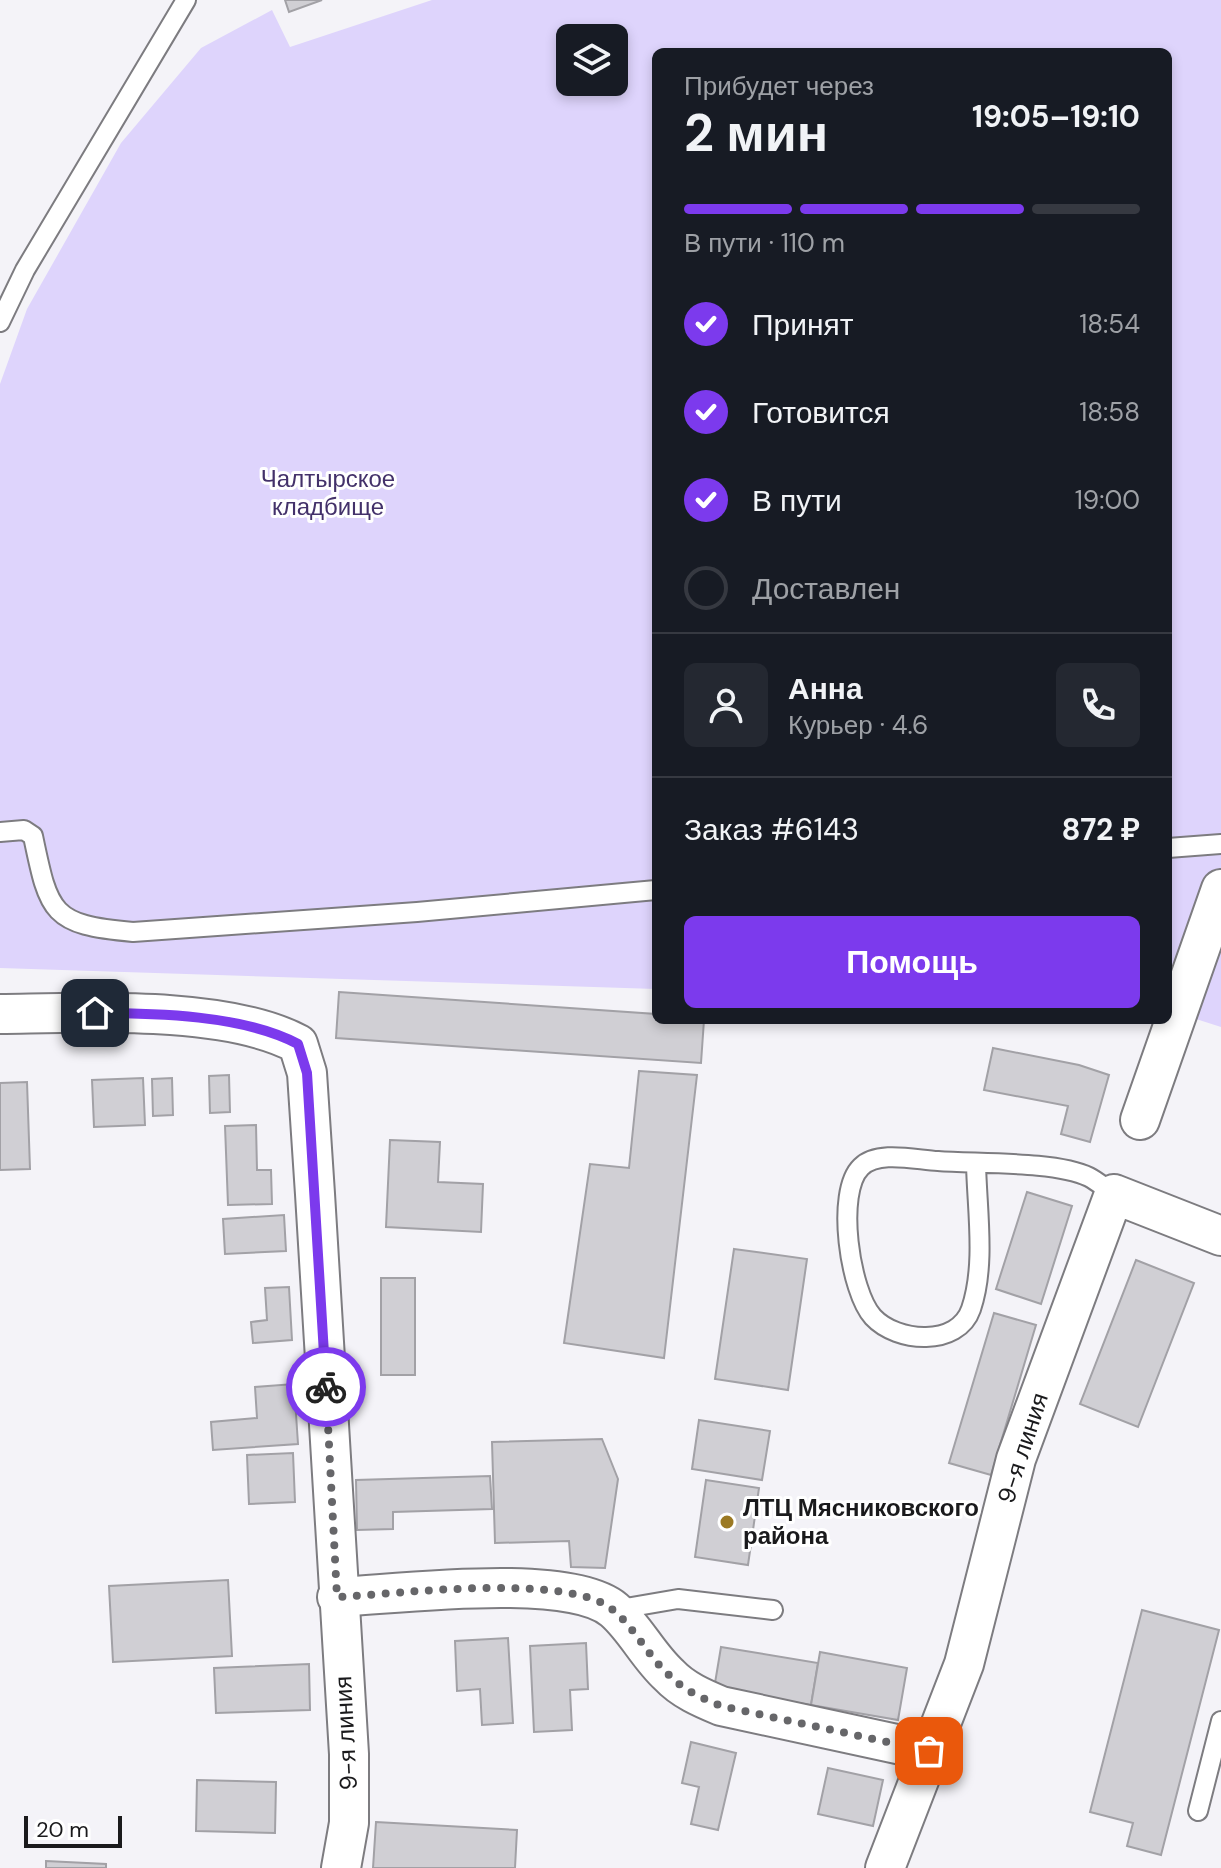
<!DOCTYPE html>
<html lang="ru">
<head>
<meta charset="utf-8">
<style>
  body { margin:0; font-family:"DM Sans",sans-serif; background:#242831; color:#f1f3f6; height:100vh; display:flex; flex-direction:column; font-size:30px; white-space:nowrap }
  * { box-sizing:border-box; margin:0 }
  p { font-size:26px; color:#9ea1a6 }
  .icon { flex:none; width:44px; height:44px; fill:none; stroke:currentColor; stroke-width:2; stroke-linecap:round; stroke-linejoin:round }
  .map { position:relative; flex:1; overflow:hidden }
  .details { position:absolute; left:652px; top:48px; width:520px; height:976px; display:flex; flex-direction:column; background:#171b24; border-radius:12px; box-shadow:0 4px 12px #0003 }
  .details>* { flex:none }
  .fabs { position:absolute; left:556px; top:24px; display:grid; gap:16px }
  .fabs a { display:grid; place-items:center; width:72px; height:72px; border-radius:12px; background:#171b24; box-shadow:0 4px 12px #0003; font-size:40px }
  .scale { position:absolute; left:24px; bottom:20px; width:98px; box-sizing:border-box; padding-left:8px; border:4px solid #1a1a1c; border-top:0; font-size:22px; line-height:28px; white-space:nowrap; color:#1a1a1c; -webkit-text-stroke:6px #fff; paint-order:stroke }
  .pin { position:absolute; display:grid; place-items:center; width:68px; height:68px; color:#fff; margin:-34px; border-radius:16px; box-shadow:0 4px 12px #0006 }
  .courier { position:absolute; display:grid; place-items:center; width:80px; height:80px; margin:-40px; border:6px solid #7c3aed; border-radius:50%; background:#fff; color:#222; box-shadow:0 2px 10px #0007 }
  .overview em { font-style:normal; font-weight:700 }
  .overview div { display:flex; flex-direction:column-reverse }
  .overview { display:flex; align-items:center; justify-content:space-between; height:136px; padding:0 32px }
  h1 { font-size:52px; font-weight:700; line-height:60px }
  .bar { display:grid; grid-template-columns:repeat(4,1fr); gap:12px 8px; align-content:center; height:96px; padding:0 32px }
  .bar i { height:10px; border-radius:6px; background:#363941 }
  .bar .selected { background:#7c3aed }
  .bar p { grid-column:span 4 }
  .line { display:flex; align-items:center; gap:20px; padding:0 32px; border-top:2px solid #363941 }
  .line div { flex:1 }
  .round { display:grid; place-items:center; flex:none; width:84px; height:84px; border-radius:12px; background:#242831 }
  ol { padding:0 32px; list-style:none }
  li { display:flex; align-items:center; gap:24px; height:88px }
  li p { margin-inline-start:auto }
  li .icon { padding:8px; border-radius:50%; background:#7c3aed; color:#fff; stroke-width:4 }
  li:last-child { color:#9ea1a6 }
  li i { width:44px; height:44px; border:4px solid #363941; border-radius:50% }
  .button { display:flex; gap:16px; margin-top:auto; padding:16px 32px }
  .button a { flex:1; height:92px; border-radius:12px; background:#7c3aed; color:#fff; font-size:32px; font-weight:700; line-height:92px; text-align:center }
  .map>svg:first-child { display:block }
  .green { fill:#ded4fc; fill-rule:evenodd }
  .building { fill:#d0cfd4; stroke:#a2a1a6; stroke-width:2 }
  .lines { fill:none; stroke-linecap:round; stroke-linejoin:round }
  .lane-casing { stroke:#7d7c80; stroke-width:22 }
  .street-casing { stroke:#7d7c80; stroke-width:42 }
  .lane { stroke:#fff; stroke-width:18 }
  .street { stroke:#fff; stroke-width:38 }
  .done { stroke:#666669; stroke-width:8; stroke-dasharray:0 14.4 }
  .route { stroke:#7c3aed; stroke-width:10 }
  .poi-dot { fill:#9b7923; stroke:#fff; stroke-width:3 }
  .labels { text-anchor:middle; stroke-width:6; stroke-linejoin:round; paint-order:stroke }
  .park-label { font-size:24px; fill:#43316a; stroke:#fff }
  .street-label { font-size:24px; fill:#1a1a1c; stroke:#fff }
  .poi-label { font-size:24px; font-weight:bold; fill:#1a1a1c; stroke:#fff; text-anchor:start }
</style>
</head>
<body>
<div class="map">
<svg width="1221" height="1868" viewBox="0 0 1221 1868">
  <rect width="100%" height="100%" fill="#f4f3f8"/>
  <path class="green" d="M432,0H1221V1027L1168,1010V52H656V989L0,968V384L27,309L121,143L201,48L272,10L290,47ZM570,38H614V82H570Z"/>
  <g class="building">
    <path d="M285,0H322L289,12Z"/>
    <path d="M339,992L656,1014V1020H704L701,1063L336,1038Z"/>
    <path d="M993,1048L1079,1065L1109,1075L1090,1142L1061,1134L1068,1106L984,1090Z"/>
    <path d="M639,1071L697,1075L664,1358L564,1343L590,1164L629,1168Z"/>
    <path d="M229,1075L230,1112L210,1113L209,1076Z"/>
    <path d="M143,1078L145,1125L94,1127L92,1080Z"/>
    <path d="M172,1078L173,1115L153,1116L152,1079Z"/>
    <path d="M27,1082L30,1169L0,1170V1083Z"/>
    <path d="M256,1125L257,1170H271L272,1204L228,1205L225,1126Z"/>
    <path d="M390,1140L440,1142L438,1182L483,1184L481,1232L386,1227Z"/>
    <path d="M1027,1192L1072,1206L1041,1304L996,1289Z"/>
    <path d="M284,1215L286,1251L225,1254L223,1219Z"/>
    <path d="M734,1249L807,1259L788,1390L715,1379Z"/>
    <path d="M1136,1260L1194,1283L1138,1427L1080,1404Z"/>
    <rect x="381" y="1278" width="34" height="97"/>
    <path d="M289,1287L292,1340L253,1343L251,1322L267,1320L265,1288Z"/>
    <path d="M994,1313L1036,1325L991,1475L949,1463Z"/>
    <path d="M294,1384L298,1444L213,1450L211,1422L257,1418L255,1387Z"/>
    <path d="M699,1420L770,1431L762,1480L692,1469Z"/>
    <path d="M602,1439L618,1479L605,1568L571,1567L569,1541L495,1543L492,1442Z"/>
    <path d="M293,1453L295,1502L249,1504L247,1455Z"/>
    <path d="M490,1476L492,1509L393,1512V1529L357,1530L356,1480Z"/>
    <path d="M706,1480L759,1488L748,1565L695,1557Z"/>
    <path d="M228,1580L232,1656L113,1662L109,1586Z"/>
    <path d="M1142,1610L1219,1630L1161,1855L1127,1846L1133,1823L1090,1812Z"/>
    <path d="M508,1638L513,1723L482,1725L480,1689L457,1691L455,1641Z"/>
    <path d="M586,1643L588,1689L570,1690L572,1730L534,1732L530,1646Z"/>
    <path d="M721,1647L818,1663L811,1705L714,1689Z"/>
    <path d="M820,1652L907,1668L898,1720L811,1705Z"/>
    <path d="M309,1664L310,1710L216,1713L214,1668Z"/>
    <path d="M691,1742L736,1753L718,1830L691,1824L699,1787L682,1783Z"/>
    <path d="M828,1768L883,1780L873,1826L818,1814Z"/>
    <path d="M197,1780L276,1782L275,1833L196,1831Z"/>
    <path d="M376,1822L517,1830L515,1868H373Z"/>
    <path d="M46,1861L106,1864V1868H46Z"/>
  </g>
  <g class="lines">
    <defs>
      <g id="lane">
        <path d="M0,322L25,270L186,0"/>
        <path d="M0,832L24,830L33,836C49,913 51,925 133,932L417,912L656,890"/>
        <path d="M1168,848L1221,844"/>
        <path d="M976,1164C977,1210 986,1265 971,1309C958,1347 897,1343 873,1317C850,1292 835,1192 861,1167C878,1150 916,1160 938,1161C977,1164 1056,1161 1089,1177C1097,1181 1106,1189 1114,1194"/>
        <path d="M614,1610L678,1599L773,1610"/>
        <path d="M1198,1811L1221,1721"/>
      </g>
      <g id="street">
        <path d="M0,1014C82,1013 226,1005 298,1044L307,1073L315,1194L349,1754V1823L341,1868"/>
        <path d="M1140,1120L1221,889"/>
        <path d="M337,1597C399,1594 569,1572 614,1610C635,1628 648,1656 669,1675C683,1690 702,1698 721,1706L929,1751"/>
        <path d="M885,1868L964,1664L1016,1459L1114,1194L1221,1236"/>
      </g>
    </defs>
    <use href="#lane" class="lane-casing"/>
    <use href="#street" class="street-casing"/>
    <use href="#lane" class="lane"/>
    <use href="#street" class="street"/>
  </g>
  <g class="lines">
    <path class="done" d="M326,1387L337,1597C399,1594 568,1572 613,1610C635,1628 648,1656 669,1675C683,1690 702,1698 721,1706L929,1751"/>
    <path class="route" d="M95,1013C155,1013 244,1015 298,1044L307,1073L326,1387"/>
  </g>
  <circle class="poi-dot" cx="727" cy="1522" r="8"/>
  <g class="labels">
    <g class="park-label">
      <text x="328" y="487">Чалтырское<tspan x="328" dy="28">кладбище</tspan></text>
    </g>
    <g class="street-label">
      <text transform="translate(1023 1448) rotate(-72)" y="8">9-я линия</text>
      <text transform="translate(346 1733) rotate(-93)" y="8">9-я линия</text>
    </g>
    <g class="poi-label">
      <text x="743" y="1516">ЛТЦ Мясниковского<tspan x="743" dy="28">района</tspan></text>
    </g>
  </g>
</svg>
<div class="fabs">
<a><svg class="icon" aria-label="layers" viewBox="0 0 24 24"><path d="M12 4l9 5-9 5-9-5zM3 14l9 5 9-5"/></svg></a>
</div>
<div class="scale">20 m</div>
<div class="pin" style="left:929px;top:1751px;background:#ea580c"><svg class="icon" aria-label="bag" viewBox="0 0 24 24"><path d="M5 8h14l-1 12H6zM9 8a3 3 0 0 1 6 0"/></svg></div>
<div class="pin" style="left:95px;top:1013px;background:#1f2937"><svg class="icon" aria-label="home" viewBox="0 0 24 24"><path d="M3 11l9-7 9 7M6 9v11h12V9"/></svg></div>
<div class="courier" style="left:326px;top:1387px"><svg class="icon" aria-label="bike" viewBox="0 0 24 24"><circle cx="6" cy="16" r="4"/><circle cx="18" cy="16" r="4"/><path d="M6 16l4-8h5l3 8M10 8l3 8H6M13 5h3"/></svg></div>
<section class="details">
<div class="overview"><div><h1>2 мин</h1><p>Прибудет через</p></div><em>19:05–19:10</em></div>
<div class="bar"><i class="selected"></i><i class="selected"></i><i class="selected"></i><i></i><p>В пути · 110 m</p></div>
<ol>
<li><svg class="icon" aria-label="check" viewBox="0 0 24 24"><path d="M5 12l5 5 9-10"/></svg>Принят<p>18:54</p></li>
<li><svg class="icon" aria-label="check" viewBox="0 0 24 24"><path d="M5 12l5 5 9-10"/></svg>Готовится<p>18:58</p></li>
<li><svg class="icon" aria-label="check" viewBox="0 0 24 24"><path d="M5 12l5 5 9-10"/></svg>В пути<p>19:00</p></li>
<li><i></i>Доставлен</li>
</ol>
<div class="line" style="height:144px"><a class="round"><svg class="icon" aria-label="person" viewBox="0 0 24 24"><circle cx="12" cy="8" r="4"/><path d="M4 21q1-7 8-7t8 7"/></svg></a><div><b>Анна</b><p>Курьер · 4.6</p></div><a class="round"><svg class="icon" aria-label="phone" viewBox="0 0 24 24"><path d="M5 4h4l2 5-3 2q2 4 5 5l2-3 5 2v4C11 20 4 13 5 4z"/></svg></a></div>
<div class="line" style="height:104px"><div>Заказ #6143</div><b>872 ₽</b></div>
<div class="button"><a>Помощь</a></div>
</section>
</div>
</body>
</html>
